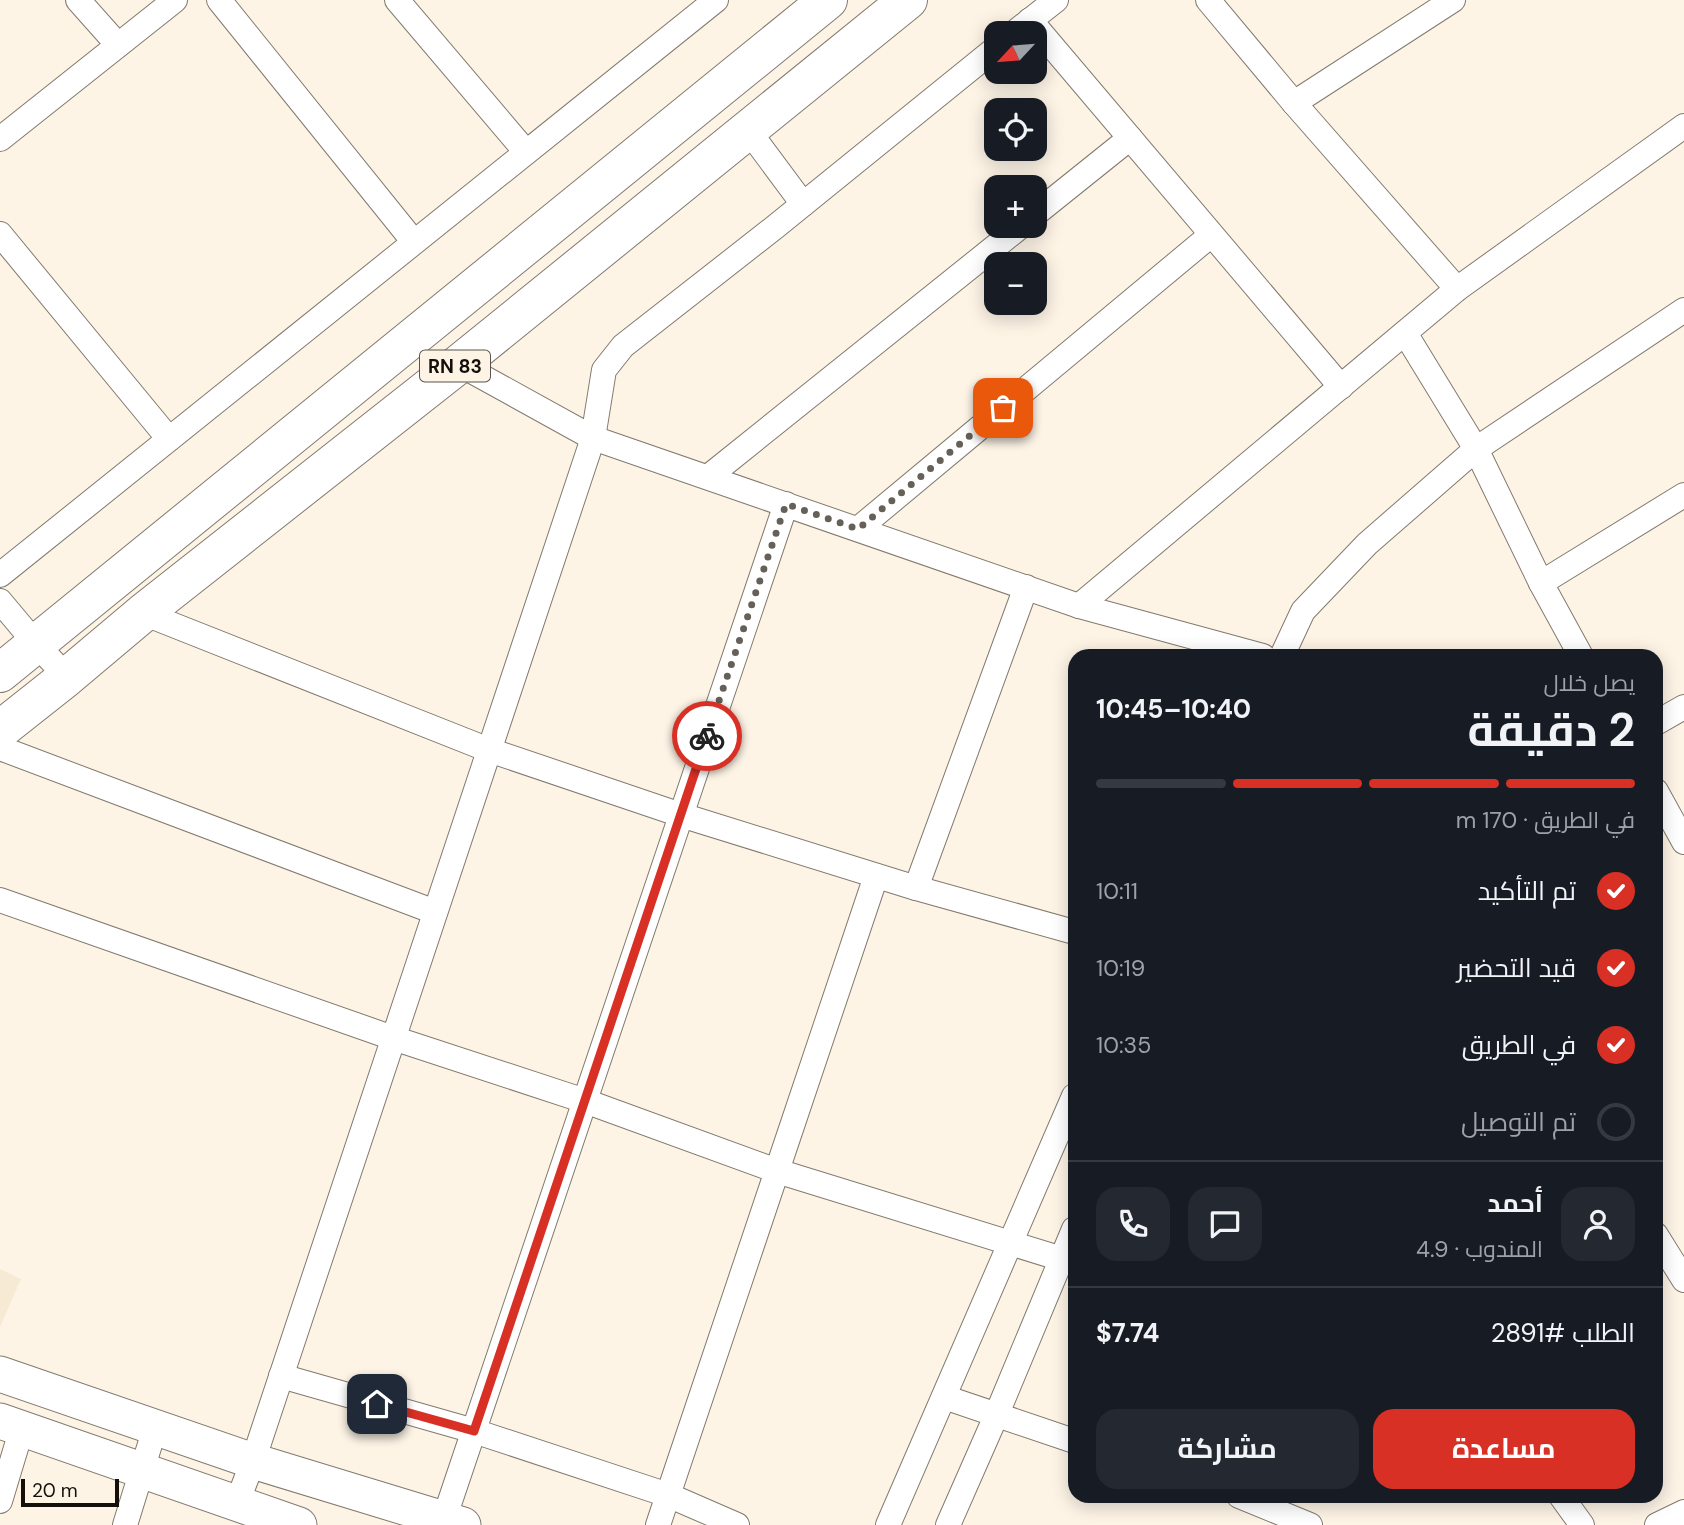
<!DOCTYPE html>
<html lang="ar">
<head>
<meta charset="utf-8">
<style>
  body { margin:0; font-family:"DM Sans",Cairo,sans-serif; background:#242831; color:#f1f3f6; direction:rtl; height:100vh; display:flex; flex-direction:column; font-size:26px; white-space:nowrap }
  * { box-sizing:border-box; margin:0 }
  p { font-size:23px; color:#9ea1a6 }
  .icon { flex:none; width:38px; height:38px; fill:none; stroke:currentColor; stroke-width:2; stroke-linecap:round; stroke-linejoin:round }
  .map { position:relative; flex:1; overflow:hidden; direction:ltr }
  .sheet { position:absolute; left:1068px; top:649px; width:595px; height:854px; display:flex; flex-direction:column; background:#171b24; border-radius:21px; box-shadow:0 4px 18px #0003; direction:rtl }
  .sheet>* { flex:none }
  .needle { width:46px; rotate:244deg }
  .fabs { position:absolute; left:984px; top:21px; display:grid; gap:14px }
  .fabs a { display:grid; place-items:center; width:63px; height:63px; border-radius:14px; background:#171b24; box-shadow:0 4px 18px #0003; font-size:35px }
  .scale { position:absolute; left:21px; bottom:18px; width:98px; box-sizing:border-box; padding-left:7px; border:4px solid #13100b; border-top:0; font-size:19px; line-height:24px; white-space:nowrap; color:#13100b; -webkit-text-stroke:5px #fdf4e6; paint-order:stroke }
  .pin { position:absolute; display:grid; place-items:center; width:60px; height:60px; color:#fff; margin:-30px; border-radius:14px; box-shadow:0 4px 10px #0006 }
  .courier { position:absolute; display:grid; place-items:center; width:70px; height:70px; margin:-35px; border:5px solid #d93025; border-radius:50%; background:#fff; color:#222; box-shadow:0 2px 9px #0007 }
  .head em { font-style:normal; font-weight:700 }
  .head div { display:flex; flex-direction:column-reverse }
  .head { display:flex; align-items:center; justify-content:space-between; height:119px; padding:0 28px }
  h1 { font-size:46px; font-weight:700; line-height:52px }
  .bar { display:grid; grid-template-columns:repeat(4,1fr); gap:10px 7px; align-content:center; height:84px; padding:0 28px }
  .bar i { height:9px; border-radius:5px; background:#363941 }
  .bar .selected { background:#d93025 }
  .bar p { grid-column:span 4 }
  .line { display:flex; align-items:center; gap:18px; padding:0 28px; border-top:2px solid #363941 }
  .line div { flex:1 }
  .round { display:grid; place-items:center; flex:none; width:74px; height:74px; border-radius:21px; background:#242831 }
  ol { padding:0 28px; list-style:none }
  li { display:flex; align-items:center; gap:21px; height:77px }
  li p { margin-inline-start:auto }
  li .icon { padding:7px; border-radius:50%; background:#d93025; color:#fff; stroke-width:4 }
  li:last-child { color:#9ea1a6 }
  li i { width:38px; height:38px; border:4px solid #363941; border-radius:50% }
  .button { display:flex; gap:14px; margin-top:auto; padding:14px 28px }
  .button a { flex:1; height:80px; border-radius:21px; background:#d93025; color:#fff; font-size:28px; font-weight:700; line-height:80px; text-align:center }
  .button a+a { background:#242831; color:#f1f3f6 }
  .map>svg:first-child { display:block }
  .built { fill:#f7ead5 }
  .lines { fill:none; stroke-linecap:round; stroke-linejoin:round }
  .street-casing { stroke:#827a6e; stroke-width:26 }
  .secondary-casing { stroke:#827a6e; stroke-width:37 }
  .primary-casing { stroke:#827a6e; stroke-width:40 }
  .street { stroke:#fff; stroke-width:24 }
  .secondary { stroke:#fff; stroke-width:35 }
  .primary { stroke:#fff; stroke-width:38 }
  .done { stroke:#656058; stroke-width:7; stroke-dasharray:0 12.6 }
  .route { stroke:#d93025; stroke-width:9 }
  .labels { text-anchor:middle; stroke-width:5; stroke-linejoin:round; paint-order:stroke }
  .shield { fill:#fdf4e6; stroke:#59544d; stroke-width:2 }
  .shield-label { font-size:19px; font-weight:bold; fill:#13100b }
</style>
</head>
<body>
<div class="map">
<svg width="1684" height="1525" viewBox="0 0 1684 1525">
  <rect width="100%" height="100%" fill="#fdf4e6"/>
  <path class="built" d="M0,1269L21,1279L0,1327Z"/>
  <g class="lines">
    <defs>
      <g id="street">
        <path d="M78,0L118,45"/>
        <path d="M219,0L414,242"/>
        <path d="M397,0L526,152"/>
        <path d="M1208,0L1294,103L1457,289"/>
        <path d="M1030,20L1341,387"/>
        <path d="M1014,33L1056,0"/>
        <path d="M1294,103L1453,0"/>
        <path d="M748,130L803,204"/>
        <path d="M0,139L175,0"/>
        <path d="M1034,215L1130,138"/>
        <path d="M0,234L169,439"/>
        <path d="M1405,333L1476,449L1541,583L1581,656"/>
        <path d="M459,364L593,438L1079,606L1263,656"/>
        <path d="M708,477L1021,226"/>
        <path d="M858,529L1211,235"/>
        <path d="M0,575L716,0"/>
        <path d="M1541,583L1684,495"/>
        <path d="M0,601L36,644L67,677"/>
        <path d="M1079,606L1457,289L1684,126"/>
        <path d="M143,613L489,750L681,815L916,888L1074,932"/>
        <path d="M1282,656L1303,611L1367,544L1476,449L1684,310"/>
        <path d="M1656,723L1684,707"/>
        <path d="M0,748L435,912"/>
        <path d="M1656,791L1684,842"/>
        <path d="M916,888L1026,587"/>
        <path d="M0,900L393,1038L585,1101L777,1171L1062,1259"/>
        <path d="M1656,1235L1684,1280"/>
        <path d="M281,1376L474,1431L668,1495L737,1525"/>
        <path d="M944,1397L1074,1441"/>
        <path d="M1239,1496L1310,1525"/>
        <path d="M1561,1496L1582,1525"/>
        <path d="M0,1501L22,1428"/>
        <path d="M237,1503L253,1461L593,438L604,370L623,346L775,227L996,48"/>
        <path d="M125,1525L155,1428"/>
        <path d="M442,1525L786,504"/>
        <path d="M658,1525L876,876"/>
        <path d="M888,1525L1074,1096"/>
        <path d="M948,1525L996,1416L1074,1229"/>
        <path d="M1657,1525L1684,1512"/>
      </g>
      <g id="secondary">
        <path d="M0,1374L253,1461L463,1525"/>
        <path d="M0,1421L299,1525"/>
      </g>
      <g id="primary">
        <path d="M0,673L828,0"/>
        <path d="M0,730L67,677L143,613L459,364L908,0"/>
      </g>
    </defs>
    <use href="#street" class="street-casing"/>
    <use href="#secondary" class="secondary-casing"/>
    <use href="#primary" class="primary-casing"/>
    <use href="#street" class="street"/>
    <use href="#secondary" class="secondary"/>
    <use href="#primary" class="primary"/>
  </g>
  <g class="lines">
    <path class="done" d="M707,736L786,504L858,529L1003,408"/>
    <path class="route" d="M377,1404L474,1431L707,736"/>
  </g>
  <g class="labels">
    <rect class="shield" x="420" y="350.5" width="70" height="31" rx="5"/>
    <g class="shield-label">
      <text x="455" y="373">RN 83</text>
    </g>
  </g>
</svg>
<div class="fabs">
<a><svg class="needle" viewBox="-14 -14 28 28"><path d="M0-13l5 13h-10z" fill="#e53935"/><path d="M0 13l5-13h-10z" fill="#9ea1a6"/></svg></a>
<a><svg class="icon" aria-label="locate" viewBox="0 0 24 24"><circle cx="12" cy="12" r="6"/><path d="M12 2v4M12 18v4M2 12h4M18 12h4"/></svg></a>
<a>+</a>
<a>−</a>
</div>
<div class="scale">20 m</div>
<div class="pin" style="left:1003px;top:408px;background:#ea580c"><svg class="icon" aria-label="bag" viewBox="0 0 24 24"><path d="M5 8h14l-1 12H6zM9 8a3 3 0 0 1 6 0"/></svg></div>
<div class="pin" style="left:377px;top:1404px;background:#1f2937"><svg class="icon" aria-label="home" viewBox="0 0 24 24"><path d="M3 11l9-7 9 7M6 9v11h12V9"/></svg></div>
<div class="courier" style="left:707px;top:736px"><svg class="icon" aria-label="bike" viewBox="0 0 24 24"><circle cx="6" cy="16" r="4"/><circle cx="18" cy="16" r="4"/><path d="M6 16l4-8h5l3 8M10 8l3 8H6M13 5h3"/></svg></div>
<section class="sheet">
<div class="head"><div><h1>2 دقيقة</h1><p>يصل خلال</p></div><em>10:40–10:45</em></div>
<div class="bar"><i class="selected"></i><i class="selected"></i><i class="selected"></i><i></i><p>في الطريق · 170 m</p></div>
<ol>
<li><svg class="icon" aria-label="check" viewBox="0 0 24 24"><path d="M5 12l5 5 9-10"/></svg>تم التأكيد<p>10:11</p></li>
<li><svg class="icon" aria-label="check" viewBox="0 0 24 24"><path d="M5 12l5 5 9-10"/></svg>قيد التحضير<p>10:19</p></li>
<li><svg class="icon" aria-label="check" viewBox="0 0 24 24"><path d="M5 12l5 5 9-10"/></svg>في الطريق<p>10:35</p></li>
<li><i></i>تم التوصيل</li>
</ol>
<div class="line" style="height:126px"><a class="round"><svg class="icon" aria-label="person" viewBox="0 0 24 24"><circle cx="12" cy="8" r="4"/><path d="M4 21q1-7 8-7t8 7"/></svg></a><div><b>أحمد</b><p>المندوب · 4.9</p></div><a class="round"><svg class="icon" aria-label="chat" viewBox="0 0 24 24"><path d="M4 5h16v11H9l-5 4z"/></svg></a><a class="round"><svg class="icon" aria-label="phone" viewBox="0 0 24 24"><path d="M5 4h4l2 5-3 2q2 4 5 5l2-3 5 2v4C11 20 4 13 5 4z"/></svg></a></div>
<div class="line" style="height:91px"><div>الطلب #2891</div><b>$7.74</b></div>
<div class="button"><a>مساعدة</a><a>مشاركة</a></div>
</section>
</div>
</body>
</html>
